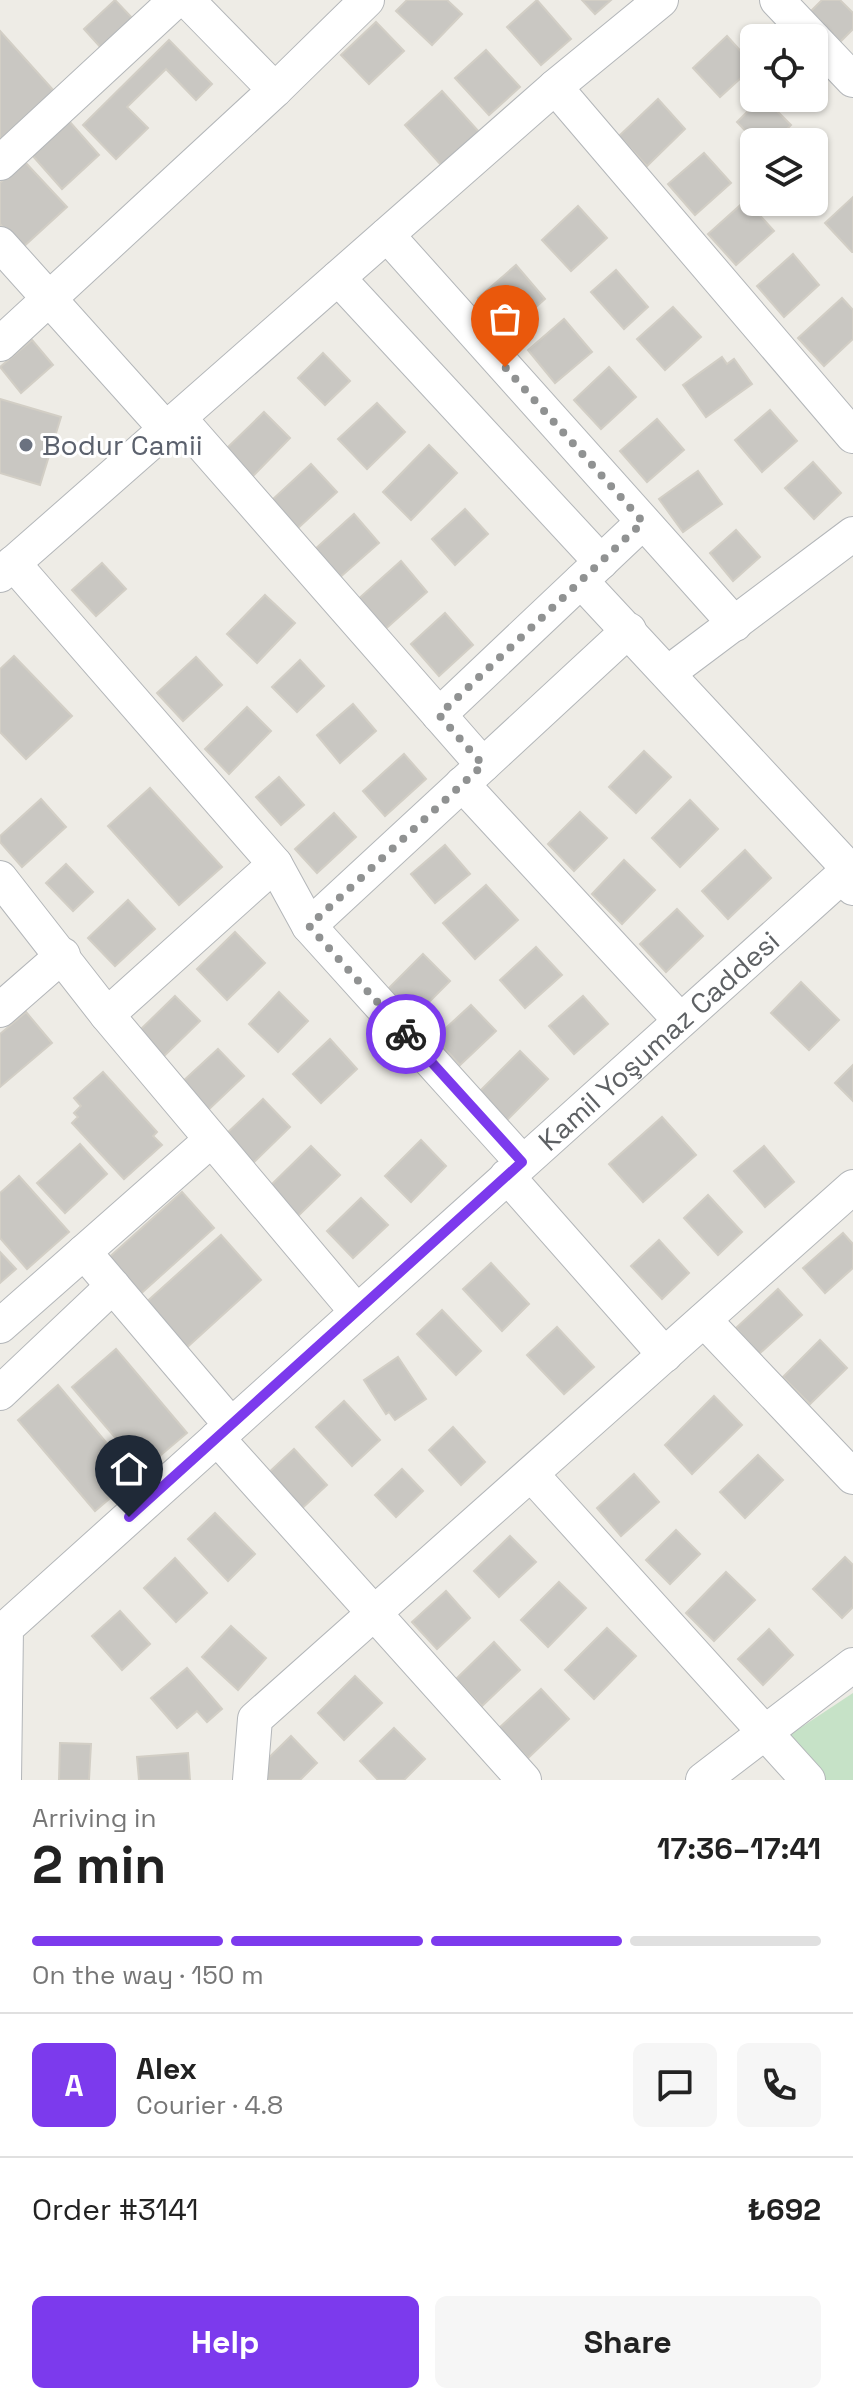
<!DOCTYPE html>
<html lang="en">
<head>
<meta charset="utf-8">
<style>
  body { margin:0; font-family:"Space Grotesk",sans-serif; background:#f6f6f6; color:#222; height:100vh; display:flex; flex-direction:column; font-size:30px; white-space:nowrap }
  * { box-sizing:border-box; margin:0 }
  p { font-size:26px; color:#767676 }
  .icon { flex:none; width:44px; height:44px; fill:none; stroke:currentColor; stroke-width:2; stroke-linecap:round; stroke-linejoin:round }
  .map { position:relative; height:1780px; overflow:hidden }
  .sheet { display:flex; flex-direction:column; background:#fff; flex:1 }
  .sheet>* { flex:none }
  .controls { position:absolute; left:740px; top:24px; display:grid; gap:16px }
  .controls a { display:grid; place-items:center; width:88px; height:88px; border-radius:12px; background:#fff; box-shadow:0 2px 6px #0004; font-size:40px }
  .pin { position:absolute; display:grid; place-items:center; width:68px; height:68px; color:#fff; margin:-82px -34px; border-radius:50% 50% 50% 0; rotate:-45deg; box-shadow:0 0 8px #0007 }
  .pin .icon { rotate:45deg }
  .courier { position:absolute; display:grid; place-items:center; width:80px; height:80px; margin:-40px; border:6px solid #7c3aed; border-radius:50%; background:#fff; color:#222; box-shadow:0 2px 10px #0007 }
  .headline em { font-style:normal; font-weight:700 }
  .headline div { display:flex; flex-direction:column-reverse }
  .headline { display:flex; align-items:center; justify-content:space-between; height:136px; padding:0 32px }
  h1 { font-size:52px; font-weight:700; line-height:60px }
  .bar { display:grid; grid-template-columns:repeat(4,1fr); gap:12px 8px; align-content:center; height:96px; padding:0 32px }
  .bar i { height:10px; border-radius:6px; background:#e0e0e0 }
  .bar .active { background:#7c3aed }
  .bar p { grid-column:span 4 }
  .line { display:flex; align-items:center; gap:20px; padding:0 32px; border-top:2px solid #e0e0e0 }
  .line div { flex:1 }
  .round { display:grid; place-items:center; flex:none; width:84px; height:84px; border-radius:12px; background:#f6f6f6 }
  .action { display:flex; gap:16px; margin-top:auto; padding:16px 32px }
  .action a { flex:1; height:92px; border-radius:12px; background:#7c3aed; color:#fff; font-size:32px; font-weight:700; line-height:92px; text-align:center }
  .action a+a { background:#f6f6f6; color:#222 }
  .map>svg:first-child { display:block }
  .green { fill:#c6e2c7 }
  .building { fill:#c9c7c2; stroke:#d2cec5; stroke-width:2 }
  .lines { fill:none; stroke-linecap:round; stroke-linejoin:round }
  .street-casing { stroke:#b3b6b9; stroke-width:36 }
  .street { stroke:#fff; stroke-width:34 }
  .done { stroke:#909292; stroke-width:8; stroke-dasharray:0 14.4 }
  .route { stroke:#7c3aed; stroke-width:10 }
  .worship-dot { fill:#6b7280; stroke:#fff; stroke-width:3 }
  .labels { text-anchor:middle; stroke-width:6; stroke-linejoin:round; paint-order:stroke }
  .worship-label { font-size:28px; fill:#5b616d; stroke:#fff; text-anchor:start }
  .street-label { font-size:28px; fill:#5e6164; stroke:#fff }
</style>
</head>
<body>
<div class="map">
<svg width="853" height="1780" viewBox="0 0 853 1780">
  <rect width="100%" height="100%" fill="#eeece6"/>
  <path class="green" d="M853,1693V1780H819L782,1740Z"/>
  <g class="building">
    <path d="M115,0L134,20L103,50L84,29Z"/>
    <path d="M407,0H447L462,14L432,45L396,11Z"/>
    <path d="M537,0L571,39L541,65L507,27Z"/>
    <path d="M582,0H611L595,14Z"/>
    <path d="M822,0H840L853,13V29L840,42L810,12Z"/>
    <path d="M376,22L404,51L369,84L341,55Z"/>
    <path d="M0,31L54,91L0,140Z"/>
    <path d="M727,36L754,66L720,97L693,68Z"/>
    <path d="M169,40L212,84L196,100L166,69L127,107L148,128L116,159L83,125Z"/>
    <path d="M486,50L520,87L489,115L455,78Z"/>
    <path d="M442,91L479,132L442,166L405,125Z"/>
    <path d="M761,98H764L791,125L774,142H756L737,122Z"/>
    <path d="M658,99L685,129L647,166L619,136Z"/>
    <path d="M69,121L99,155L62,189L32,155Z"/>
    <path d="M704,153L731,183L695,215L668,184Z"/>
    <path d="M24,161L67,207L22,248L0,224V183Z"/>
    <path d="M853,197V252H852L825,223Z"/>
    <path d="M746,200L774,231L736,265L708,234Z"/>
    <path d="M578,206L607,238L571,271L542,240Z"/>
    <path d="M793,254L819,285L784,317L757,286Z"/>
    <path d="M516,265L545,299L508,332L478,298Z"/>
    <path d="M616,270L648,307L624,329L591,292Z"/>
    <path d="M842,298L853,310V339L824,366L798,338Z"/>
    <path d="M673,307L701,337L665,370L637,339Z"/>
    <path d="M564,319L592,352L555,383L528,350Z"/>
    <path d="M32,340L53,365L21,393L0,367Z"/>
    <path d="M323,353L350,381L325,405L298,378Z"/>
    <path d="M722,357L727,364L734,359L752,384L706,417L683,385Z"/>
    <path d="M609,367L636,397L601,429L574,400Z"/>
    <path d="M0,399L61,417L40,485L0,473Z"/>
    <path d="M377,403L405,432L367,469L338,439Z"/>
    <path d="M770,410L797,441L762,472L735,440Z"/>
    <path d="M264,412L290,438L253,476L226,449Z"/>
    <path d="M657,419L684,450L647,482L620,451Z"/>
    <path d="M429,445L457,473L411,520L383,492Z"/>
    <path d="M813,462L841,493L814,519L785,488Z"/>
    <path d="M311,464L337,492L298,528L272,500Z"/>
    <path d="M698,471L722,504L683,532L659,499Z"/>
    <path d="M465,509L488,534L455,565L432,539Z"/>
    <path d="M354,514L379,543L339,578L314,550Z"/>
    <path d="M736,530L760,557L733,581L710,553Z"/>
    <path d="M401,561L427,592L382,632L356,601Z"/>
    <path d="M102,563L126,589L96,616L72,590Z"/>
    <path d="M265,595L295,623L257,663L227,634Z"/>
    <path d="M445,613L473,645L439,676L411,644Z"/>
    <path d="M14,656L72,716L26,759L0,732V669Z"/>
    <path d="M196,657L222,685L183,721L157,693Z"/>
    <path d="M300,660L324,686L297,712L272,687Z"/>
    <path d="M353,704L376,731L340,763L317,735Z"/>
    <path d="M247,707L271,731L229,774L205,749Z"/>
    <path d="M644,751L671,777L636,813L609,787Z"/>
    <path d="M404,754L426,779L385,816L363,791Z"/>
    <path d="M279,777L304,805L281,825L256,797Z"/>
    <path d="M150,788L222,867L179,905L108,826Z"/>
    <path d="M41,799L66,827L22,867L0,842V836Z"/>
    <path d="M690,800L718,829L680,867L652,838Z"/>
    <path d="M580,812L607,838L574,871L548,844Z"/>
    <path d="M334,813L356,837L317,873L295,849Z"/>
    <path d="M445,845L470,874L435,903L411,874Z"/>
    <path d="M745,850L771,878L728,919L702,891Z"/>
    <path d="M624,860L655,890L622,924L592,894Z"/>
    <path d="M66,864L93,892L73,911L46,883Z"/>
    <path d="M486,885L518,920L475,959L443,923Z"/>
    <path d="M128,900L155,929L115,966L88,938Z"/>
    <path d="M677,909L703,936L666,972L640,944Z"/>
    <path d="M235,932L265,963L227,1000L197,969Z"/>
    <path d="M536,947L562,975L525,1008L500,980Z"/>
    <path d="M423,954L450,981L412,1019L385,992Z"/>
    <path d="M801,982L839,1020L809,1050L771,1013Z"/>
    <path d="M279,992L308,1021L278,1052L249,1024Z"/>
    <path d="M175,996L200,1021L164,1056L139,1031Z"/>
    <path d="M583,996L608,1024L574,1054L549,1026Z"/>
    <path d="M471,1005L496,1031L460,1065L435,1038Z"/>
    <path d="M26,1012L52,1043L0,1087V1034Z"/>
    <path d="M330,1039L357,1069L321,1103L293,1074Z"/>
    <path d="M218,1049L244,1076L207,1111L181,1083Z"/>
    <path d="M520,1051L548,1079L507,1120L479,1092Z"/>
    <path d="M853,1065V1101L835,1083Z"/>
    <path d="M103,1072L157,1132L153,1136L162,1145L124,1179L72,1123L78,1117L74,1113L81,1106L74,1098Z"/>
    <path d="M263,1099L290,1127L252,1164L225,1135Z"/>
    <path d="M662,1117L696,1155L643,1202L609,1164Z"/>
    <path d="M421,1140L446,1166L411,1202L385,1176Z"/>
    <path d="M80,1144L107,1174L65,1213L37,1183Z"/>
    <path d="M311,1146L340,1175L298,1216L270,1186Z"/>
    <path d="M764,1146L794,1182L765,1207L734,1171Z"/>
    <path d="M19,1176L69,1232L27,1269L0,1238V1193Z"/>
    <path d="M182,1192L214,1228L137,1297L105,1261Z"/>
    <path d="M708,1195L742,1232L718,1255L684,1218Z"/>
    <path d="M361,1198L388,1225L353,1258L327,1231Z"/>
    <path d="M843,1233L853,1244V1268L825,1293L803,1268Z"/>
    <path d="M221,1235L261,1280L184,1350L143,1305Z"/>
    <path d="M659,1240L689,1273L662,1299L631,1266Z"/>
    <path d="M0,1252L16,1269L0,1283Z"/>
    <path d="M491,1263L529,1304L502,1331L463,1289Z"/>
    <path d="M778,1289L802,1315L759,1354L736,1328Z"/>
    <path d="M442,1310L481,1351L456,1375L417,1334Z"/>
    <path d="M557,1327L594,1367L564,1394L527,1355Z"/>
    <path d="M820,1340L847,1368L810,1404L783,1377Z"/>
    <path d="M116,1349L187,1433L143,1470L72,1387Z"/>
    <path d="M398,1357L426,1399L395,1420L389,1412L386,1414L364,1380Z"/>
    <path d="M58,1385L135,1477L95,1511L18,1420Z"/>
    <path d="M714,1396L742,1425L692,1474L665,1445Z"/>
    <path d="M344,1401L380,1440L352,1466L316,1427Z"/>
    <path d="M453,1427L485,1462L461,1485L429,1450Z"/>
    <path d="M294,1449L327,1485L298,1512L265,1476Z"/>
    <path d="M758,1455L783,1480L745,1518L720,1492Z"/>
    <path d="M402,1469L423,1491L396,1517L375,1495Z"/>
    <path d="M634,1474L659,1502L621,1536L597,1508Z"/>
    <path d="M215,1513L255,1554L228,1581L188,1539Z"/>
    <path d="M676,1530L700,1554L670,1584L646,1560Z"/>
    <path d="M510,1536L536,1562L499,1597L474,1571Z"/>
    <path d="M845,1557L853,1565V1607L842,1618L813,1589Z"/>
    <path d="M175,1558L207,1593L176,1622L144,1588Z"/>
    <path d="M726,1572L755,1600L714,1641L686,1613Z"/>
    <path d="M559,1582L586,1608L548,1647L521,1620Z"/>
    <path d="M446,1591L470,1618L437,1649L412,1622Z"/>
    <path d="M120,1611L150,1644L122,1670L92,1636Z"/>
    <path d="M231,1626L266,1658L238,1690L202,1657Z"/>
    <path d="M607,1628L636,1656L594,1699L565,1670Z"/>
    <path d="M769,1629L793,1655L763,1685L738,1659Z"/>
    <path d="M494,1642L520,1670L482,1706L456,1679Z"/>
    <path d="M187,1668L222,1709L207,1722L197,1711L177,1728L151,1698Z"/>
    <path d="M355,1676L382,1703L344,1740L318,1713Z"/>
    <path d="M541,1689L569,1719L528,1758L499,1728Z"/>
    <path d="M394,1728L425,1759L404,1780H378L360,1761Z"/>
    <path d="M291,1736L317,1763L300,1780H256L251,1775Z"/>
    <path d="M60,1743L91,1744L89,1780H59Z"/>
    <path d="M188,1753L190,1780H139L137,1757Z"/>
  </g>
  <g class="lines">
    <defs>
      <g id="street">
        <path d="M187,0L275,90"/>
        <path d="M777,0L813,38"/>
        <path d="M814,39L853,80"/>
        <path d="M555,87L853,436"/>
        <path d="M0,163L176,0"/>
        <path d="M387,235L735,624"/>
        <path d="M0,244L166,429"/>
        <path d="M338,278L601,562"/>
        <path d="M0,344L275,90L367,0"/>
        <path d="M179,418L483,765"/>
        <path d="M13,563L275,864L309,926L522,1162"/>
        <path d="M0,575L555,87L661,0"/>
        <path d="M581,581L848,868L853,888"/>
        <path d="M668,673L853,534"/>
        <path d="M439,715L643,522"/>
        <path d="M462,784L680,1020"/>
        <path d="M0,878L107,1015L357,1312"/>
        <path d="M309,926L629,630"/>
        <path d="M0,1010L63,955"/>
        <path d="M107,1015L275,864"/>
        <path d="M507,1176L665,1355"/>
        <path d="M84,1252L231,1425"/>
        <path d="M704,1320L853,1477"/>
        <path d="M0,1326L211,1140"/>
        <path d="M0,1393L113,1286"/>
        <path d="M217,1438L524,1780"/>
        <path d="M531,1474L808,1780"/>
        <path id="s1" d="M4,1780L6,1628L853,866"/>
        <path d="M250,1780L255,1719L853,1187"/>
        <path d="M703,1780L853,1665"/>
      </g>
    </defs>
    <use href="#street" class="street-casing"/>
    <use href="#street" class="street"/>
  </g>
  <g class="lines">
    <path class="done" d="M406,1034L309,926L483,765L439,715L643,522L505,367"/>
    <path class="route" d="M129,1517L522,1162L406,1034"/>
  </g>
  <circle class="worship-dot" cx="26" cy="445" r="8"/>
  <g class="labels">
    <g class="worship-label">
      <text x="42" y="455">Bodur Camii</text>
    </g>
    <g class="street-label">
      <text dy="10" stroke="none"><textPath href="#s1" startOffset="1030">Kamil Yoşumaz Caddesi</textPath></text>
    </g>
  </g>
</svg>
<div class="controls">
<a><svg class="icon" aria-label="locate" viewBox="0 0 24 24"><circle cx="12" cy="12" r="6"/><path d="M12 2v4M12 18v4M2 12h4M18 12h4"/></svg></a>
<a><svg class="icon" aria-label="layers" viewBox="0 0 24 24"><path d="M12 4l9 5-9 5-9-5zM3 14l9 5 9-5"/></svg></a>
</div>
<div class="pin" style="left:505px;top:367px;background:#ea580c"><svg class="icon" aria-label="bag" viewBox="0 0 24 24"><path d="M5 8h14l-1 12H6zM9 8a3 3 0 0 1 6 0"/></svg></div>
<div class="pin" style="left:129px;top:1517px;background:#1f2937"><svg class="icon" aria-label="home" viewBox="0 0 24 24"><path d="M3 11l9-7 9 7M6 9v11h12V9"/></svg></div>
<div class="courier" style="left:406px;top:1034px"><svg class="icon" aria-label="bike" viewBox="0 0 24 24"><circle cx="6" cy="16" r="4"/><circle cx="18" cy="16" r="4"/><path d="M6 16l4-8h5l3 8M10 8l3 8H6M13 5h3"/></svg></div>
</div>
<section class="sheet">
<div class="headline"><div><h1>2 min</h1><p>Arriving in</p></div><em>17:36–17:41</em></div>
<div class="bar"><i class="active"></i><i class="active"></i><i class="active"></i><i></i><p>On the way · 150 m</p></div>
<div class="line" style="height:144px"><b class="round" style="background:#7c3aed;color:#fff">A</b><div><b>Alex</b><p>Courier · 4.8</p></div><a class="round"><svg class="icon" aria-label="chat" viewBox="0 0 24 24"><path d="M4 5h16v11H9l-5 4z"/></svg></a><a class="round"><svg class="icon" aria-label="phone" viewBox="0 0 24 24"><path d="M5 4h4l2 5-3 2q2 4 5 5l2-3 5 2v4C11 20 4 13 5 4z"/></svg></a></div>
<div class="line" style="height:104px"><div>Order #3141</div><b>₺692</b></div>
<div class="action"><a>Help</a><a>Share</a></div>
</section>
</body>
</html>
